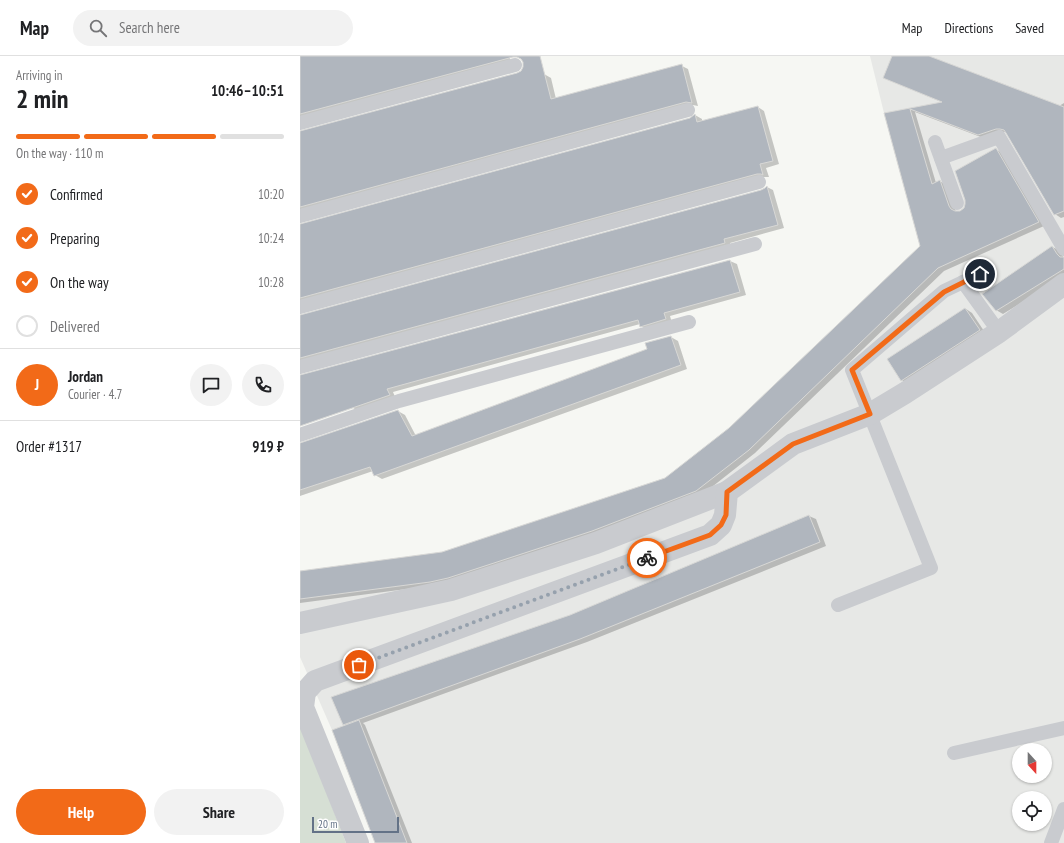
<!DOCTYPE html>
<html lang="en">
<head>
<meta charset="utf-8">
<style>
  body { margin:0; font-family:"PT Sans Narrow",sans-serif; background:#f2f2f2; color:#202124; height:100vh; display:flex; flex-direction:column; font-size:15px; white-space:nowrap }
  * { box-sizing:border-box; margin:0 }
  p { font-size:13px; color:#757577 }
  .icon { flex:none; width:22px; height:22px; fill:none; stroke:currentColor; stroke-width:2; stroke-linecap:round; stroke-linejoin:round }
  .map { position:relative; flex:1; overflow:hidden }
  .details { display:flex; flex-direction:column; background:#fff; width:300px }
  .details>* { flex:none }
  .needle { width:26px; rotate:159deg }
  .tools { position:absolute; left:712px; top:687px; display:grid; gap:8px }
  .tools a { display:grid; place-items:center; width:40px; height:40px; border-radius:50%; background:#fff; box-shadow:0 1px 3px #0004; font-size:20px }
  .scale { position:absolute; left:12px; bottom:10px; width:87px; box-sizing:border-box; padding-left:4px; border:2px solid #637287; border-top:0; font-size:11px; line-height:14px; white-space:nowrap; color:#637287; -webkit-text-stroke:3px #fff; paint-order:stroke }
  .pin { position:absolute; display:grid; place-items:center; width:34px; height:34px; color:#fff; margin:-17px; border:2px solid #fff; border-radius:50%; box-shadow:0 1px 4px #0007 }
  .courier { position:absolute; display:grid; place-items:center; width:40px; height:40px; margin:-20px; border:3px solid #f26a18; border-radius:50%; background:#fff; color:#222; box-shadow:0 1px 5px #0007 }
  .headline em { font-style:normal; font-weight:700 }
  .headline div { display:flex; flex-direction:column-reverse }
  .headline { display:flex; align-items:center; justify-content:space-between; height:68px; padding:0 16px }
  h1 { font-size:26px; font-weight:700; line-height:30px }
  .bar { display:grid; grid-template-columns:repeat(4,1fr); gap:6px 4px; align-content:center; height:48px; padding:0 16px }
  .bar i { height:5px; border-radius:3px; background:#e0e0e0 }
  .bar .current { background:#f26a18 }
  .bar p { grid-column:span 4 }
  .line { display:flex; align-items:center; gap:10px; padding:0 16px; border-top:1px solid #e0e0e0 }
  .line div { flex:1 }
  .round { display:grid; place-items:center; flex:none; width:42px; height:42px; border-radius:21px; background:#f2f2f2 }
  ol { padding:0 16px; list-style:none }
  li { display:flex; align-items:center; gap:12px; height:44px }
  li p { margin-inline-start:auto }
  li .icon { padding:4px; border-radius:50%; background:#f26a18; color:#fff; stroke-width:4 }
  li:last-child { color:#757577 }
  li i { width:22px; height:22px; border:2px solid #e0e0e0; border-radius:50% }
  .primary-button { display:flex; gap:8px; margin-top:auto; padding:8px 16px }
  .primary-button a { flex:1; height:46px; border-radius:24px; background:#f26a18; color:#fff; font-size:16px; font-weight:700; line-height:46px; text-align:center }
  .primary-button a+a { background:#f2f2f2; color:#202124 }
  header { display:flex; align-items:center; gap:24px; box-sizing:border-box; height:56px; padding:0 20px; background:#fff; border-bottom:1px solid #e0e0e0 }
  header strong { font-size:19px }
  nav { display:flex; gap:22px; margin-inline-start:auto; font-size:14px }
  .search { width:280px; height:36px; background:#f2f2f2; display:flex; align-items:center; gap:10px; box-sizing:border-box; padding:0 14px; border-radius:22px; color:#757577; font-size:15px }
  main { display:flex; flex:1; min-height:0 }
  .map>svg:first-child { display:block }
  .built { fill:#e7e8e6; fill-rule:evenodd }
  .green { fill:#d6dfd4 }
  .shadow { fill:#0003 }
  .building { fill:#b0b6be; stroke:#d8d8d6 }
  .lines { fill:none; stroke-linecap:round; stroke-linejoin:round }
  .lane { stroke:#c9cbcf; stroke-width:14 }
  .street { stroke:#c9cbcf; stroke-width:22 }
  .done { stroke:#96a1ad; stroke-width:4; stroke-dasharray:0 7.2 }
  .route { stroke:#f26a18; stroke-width:5 }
</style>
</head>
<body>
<header>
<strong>Map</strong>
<div class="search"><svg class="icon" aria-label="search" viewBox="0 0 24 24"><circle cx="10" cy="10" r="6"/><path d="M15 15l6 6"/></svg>Search here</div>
<nav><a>Map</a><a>Directions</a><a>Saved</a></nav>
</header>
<main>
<section class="details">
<div class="headline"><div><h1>2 min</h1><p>Arriving in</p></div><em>10:46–10:51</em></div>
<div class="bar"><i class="current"></i><i class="current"></i><i class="current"></i><i></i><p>On the way · 110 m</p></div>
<ol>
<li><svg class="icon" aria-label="check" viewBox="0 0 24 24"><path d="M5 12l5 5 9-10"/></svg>Confirmed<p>10:20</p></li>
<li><svg class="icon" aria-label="check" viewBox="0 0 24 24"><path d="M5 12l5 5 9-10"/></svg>Preparing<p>10:24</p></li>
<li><svg class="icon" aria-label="check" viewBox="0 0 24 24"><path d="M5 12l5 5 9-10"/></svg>On the way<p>10:28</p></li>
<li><i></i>Delivered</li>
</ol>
<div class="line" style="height:72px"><b class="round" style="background:#f26a18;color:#fff">J</b><div><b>Jordan</b><p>Courier · 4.7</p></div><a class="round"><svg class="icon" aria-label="chat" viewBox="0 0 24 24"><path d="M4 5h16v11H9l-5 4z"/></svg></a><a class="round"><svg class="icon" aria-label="phone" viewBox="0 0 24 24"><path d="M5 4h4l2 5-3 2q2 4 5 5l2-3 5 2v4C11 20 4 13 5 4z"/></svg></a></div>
<div class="line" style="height:52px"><div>Order #1317</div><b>919 ₽</b></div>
<div class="primary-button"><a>Help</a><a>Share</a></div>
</section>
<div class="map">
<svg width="764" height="787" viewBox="0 0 764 787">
  <rect width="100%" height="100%" fill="#f6f7f3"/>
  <path class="built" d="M570,0H764V787H75L32,674L0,601V515L142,496L365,422L434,379L620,190L584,57ZM719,694H745V720H719ZM719,742H745V768H719Z"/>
  <path class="green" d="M0,667L46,787H0Z"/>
  <g class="shadow">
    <path d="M0,0H209L211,6L0,66Z"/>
    <path d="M593,0H628L759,50L764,47V161L761,162L755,158L707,76H704L686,83L615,56L636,127L640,125L646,129L656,156H661L665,153L696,93L702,97L744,170L644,215L455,397L403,438L299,478L137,529L0,547V516L142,497L365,423L429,373L621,190L585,57L644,47L591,25L584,22Z"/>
    <path d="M382,10L388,13L398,50L393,49L5,155L0,158V76L244,18L251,22L256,43Z"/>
    <path d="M458,51L464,55L479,108L466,112L469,121H464L5,246L0,249V169L391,63L395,59L402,63V66Z"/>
    <path d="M467,131L473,134L484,172L430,187L431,191L0,310V260L462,135Z"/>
    <path d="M752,191L759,194L764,202V220L703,258L696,254Z"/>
    <path d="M430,205L437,208L446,239L370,260L372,267L347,274L341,270L340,268L93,336L96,343L59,355L53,352L0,362V320Z"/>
    <path d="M666,253L672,257L686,278L608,328L602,324Z"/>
    <path d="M371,281L378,285L387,313L82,423L75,419L73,415L0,440V397L98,355L105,359L116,380L348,293Z"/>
    <path d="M509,460L516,463L526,490L287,586L63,667L65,669L112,787H76L46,670L44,668L271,560Z"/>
  </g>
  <g class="building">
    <path d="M0,0H240L251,43L382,8L392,47L386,46L0,151V75L217,17L221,15L223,11V6L221,3L217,1H213L0,58Z"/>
    <path d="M592,0H629L764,51V155L754,159L706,77L704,74L700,73H696L678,79L610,53L632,128L640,124L649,150L651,153L655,155H660L664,152L665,148V144L655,115L696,92L739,166L638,212L449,394L396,435L292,475L148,522L130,526L0,543V515L142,496L365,422L429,372L620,190L584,57L642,46L583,22Z"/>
    <path d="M458,50L473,105L460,108L463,119L461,118H457L0,242V168L390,62L395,58L397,66Z"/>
    <path d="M467,130L478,169L424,183L425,187L0,302V259L461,134L465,132Z"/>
    <path d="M752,190L757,198L760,201H764V213L696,255L682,238Z"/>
    <path d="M430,204L440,236L364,257L366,263L340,271L338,264L87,333L90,339L0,370V319Z"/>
    <path d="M665,252L680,274L601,325L587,303Z"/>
    <path d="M371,280L381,309L74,420L70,411L0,434V387L98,354L112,380L347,293L345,287Z"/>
    <path d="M509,459L520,486L280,583L43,669L31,641L270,559Z"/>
    <path d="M59,664L107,787H75L32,674Z"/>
  </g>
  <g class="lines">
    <g class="lane">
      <path d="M0,67L215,9"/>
      <path d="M635,86L657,147"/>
      <path d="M641,102L699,81L764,193"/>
      <path d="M0,160L388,54"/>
      <path d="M663,226L699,276"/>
      <path d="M0,251L459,126"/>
      <path d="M0,311L455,188"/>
      <path d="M0,379L99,345L389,266"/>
      <path d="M538,549L631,512L552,314L644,235L680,218"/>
      <path d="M654,697L764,672"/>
      <path d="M751,787L764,753"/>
    </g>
    <g class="street">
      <path d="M0,567L151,534L296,487L427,436"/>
      <path d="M58,787L3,651L5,636L15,625L410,479L421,469L425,459L427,436L493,388L570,358L605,337L699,276L764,228"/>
    </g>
  </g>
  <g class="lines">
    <path class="done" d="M59,609L347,502"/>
    <path class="route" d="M347,502L410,479L421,469L426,459L427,436L493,388L570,358L552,314L644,236L680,218"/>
  </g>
</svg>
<div class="tools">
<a><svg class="needle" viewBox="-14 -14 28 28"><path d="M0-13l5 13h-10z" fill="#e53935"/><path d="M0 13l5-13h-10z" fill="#757577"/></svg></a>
<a><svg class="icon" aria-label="locate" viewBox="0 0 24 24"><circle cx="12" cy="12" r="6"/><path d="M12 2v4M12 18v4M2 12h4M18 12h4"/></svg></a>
</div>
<div class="scale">20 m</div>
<div class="pin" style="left:59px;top:609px;background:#ea580c"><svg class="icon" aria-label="bag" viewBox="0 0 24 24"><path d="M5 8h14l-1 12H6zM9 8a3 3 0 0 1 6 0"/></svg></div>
<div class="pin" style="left:680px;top:218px;background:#1f2937"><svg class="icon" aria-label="home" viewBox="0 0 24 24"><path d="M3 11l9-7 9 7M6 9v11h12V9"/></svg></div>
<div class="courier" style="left:347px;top:502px"><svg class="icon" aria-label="bike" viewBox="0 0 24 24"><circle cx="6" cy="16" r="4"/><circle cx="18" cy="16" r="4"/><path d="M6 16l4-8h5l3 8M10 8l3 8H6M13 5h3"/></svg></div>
</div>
</main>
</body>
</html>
